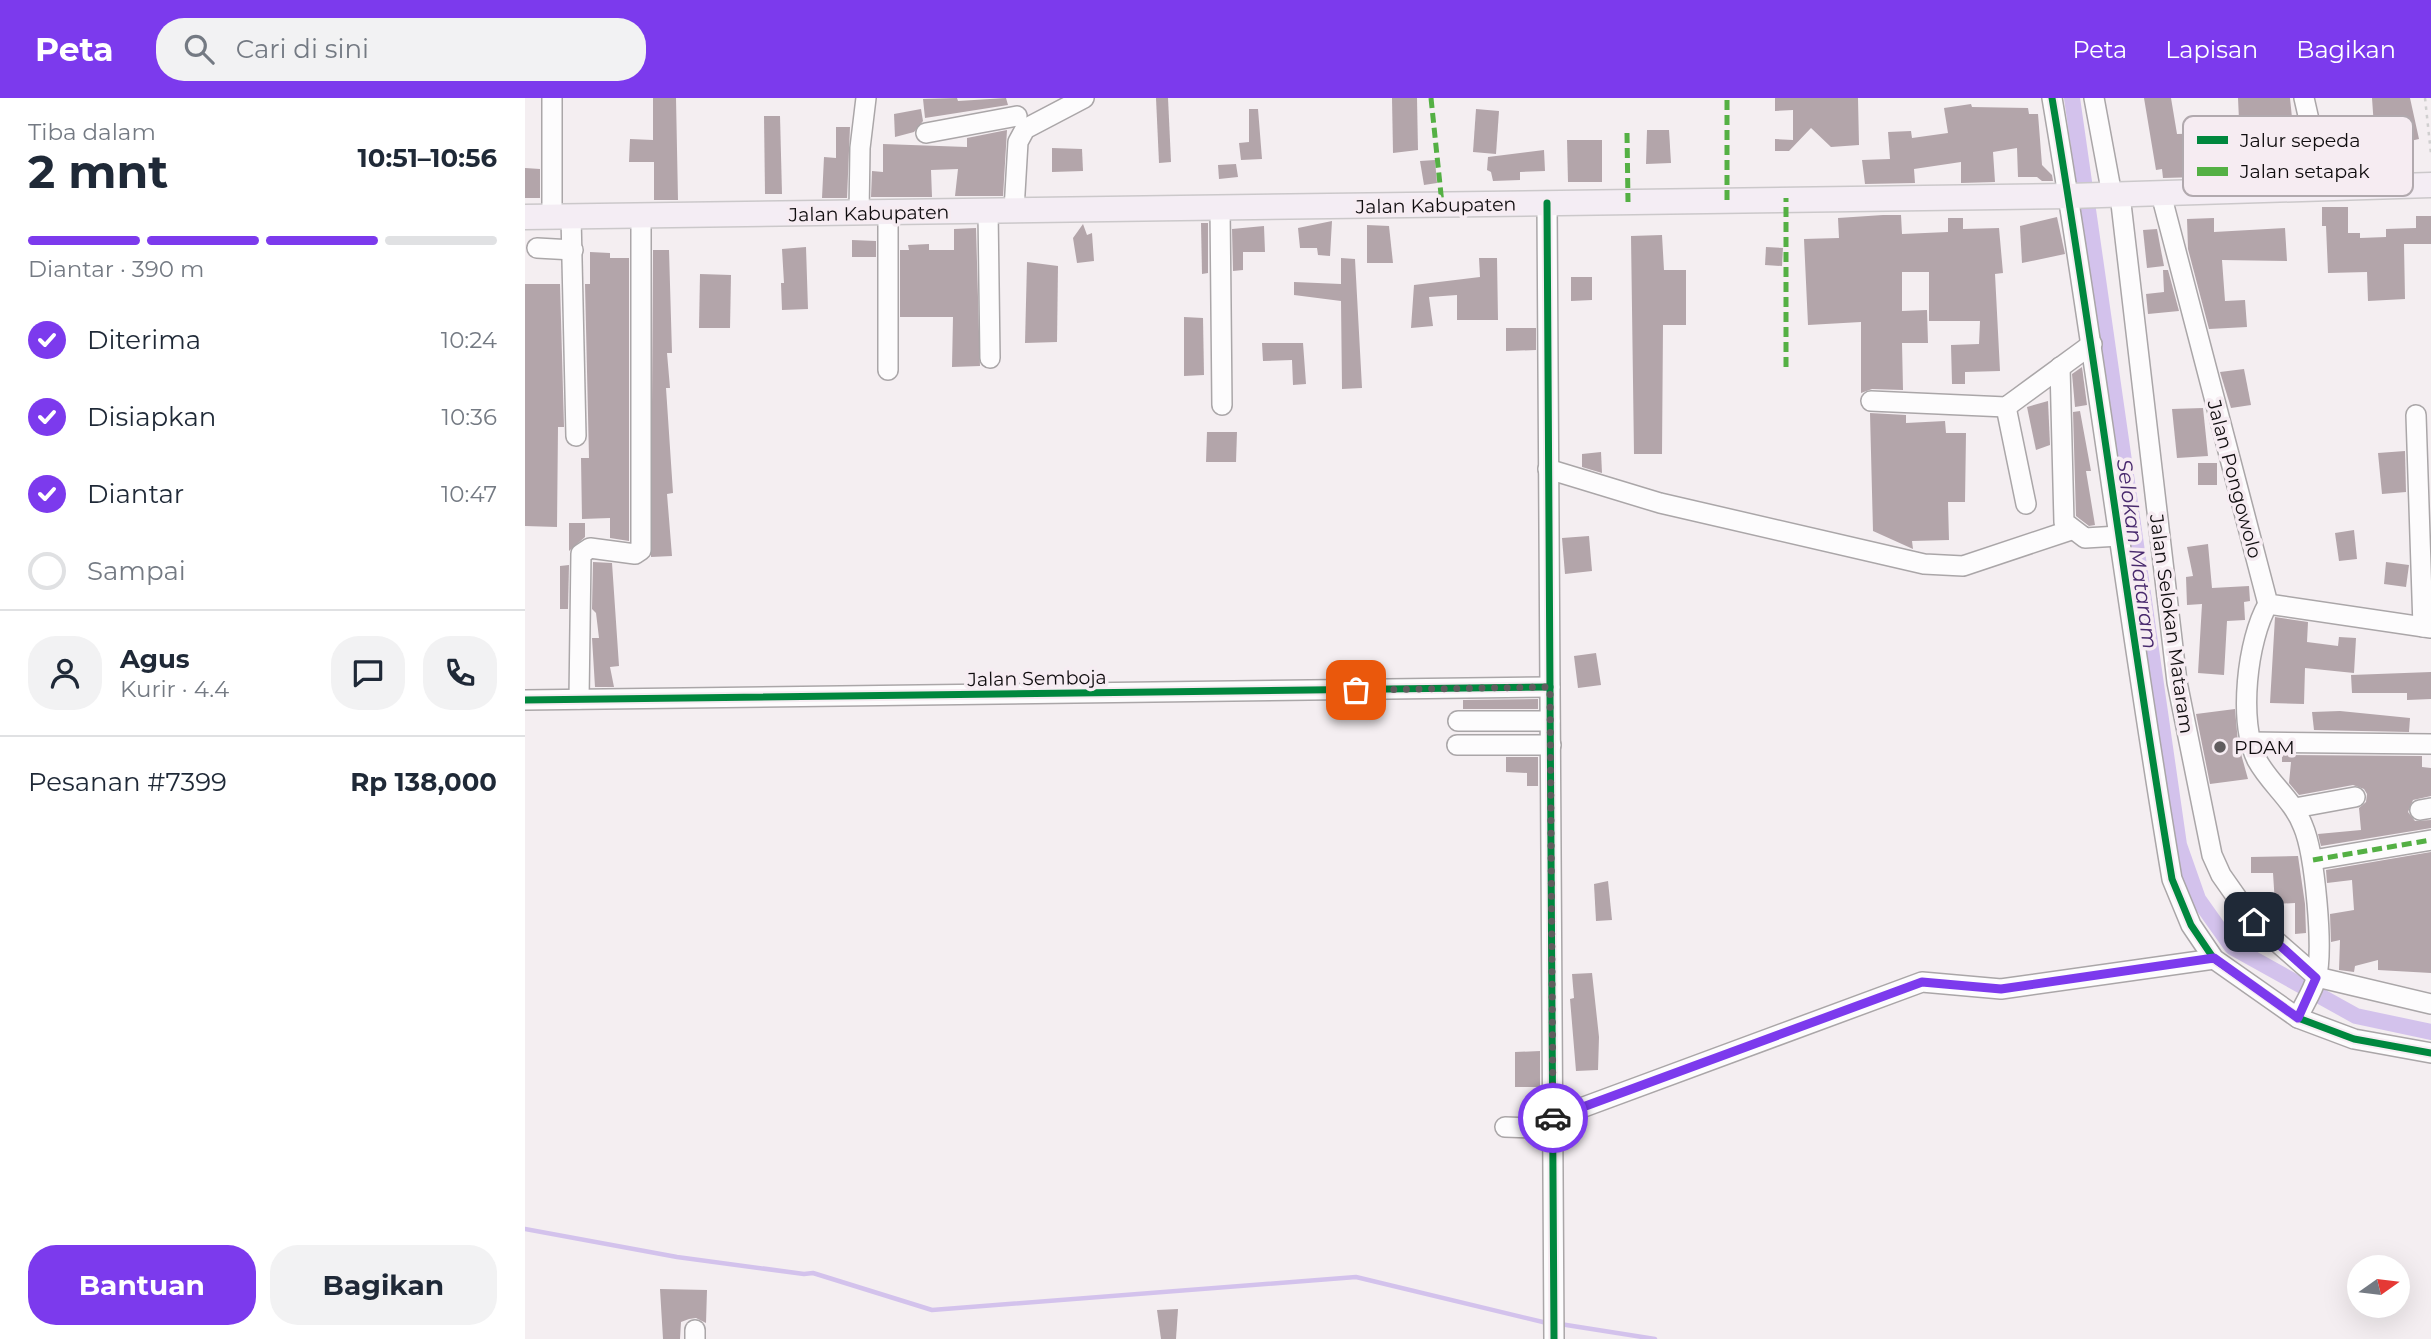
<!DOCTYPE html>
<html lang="id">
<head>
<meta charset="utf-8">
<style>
  body { margin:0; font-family:Montserrat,sans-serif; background:#f2f2f3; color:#1f2937; height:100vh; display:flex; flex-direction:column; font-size:26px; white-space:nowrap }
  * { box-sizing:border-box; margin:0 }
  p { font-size:23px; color:#747a83 }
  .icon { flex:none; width:38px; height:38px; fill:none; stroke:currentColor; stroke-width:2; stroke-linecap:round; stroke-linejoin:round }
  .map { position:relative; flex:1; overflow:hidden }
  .side { display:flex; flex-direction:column; background:#fff; width:525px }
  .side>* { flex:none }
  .needle { width:46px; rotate:76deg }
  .fabs { position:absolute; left:1822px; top:1157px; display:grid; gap:14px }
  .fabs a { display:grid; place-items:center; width:63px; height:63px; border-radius:50%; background:#fff; box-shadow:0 7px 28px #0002; font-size:35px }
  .pin { position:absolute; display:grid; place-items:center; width:60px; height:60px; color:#fff; margin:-30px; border-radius:14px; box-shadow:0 4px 10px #0006 }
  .courier { position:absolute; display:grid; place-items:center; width:70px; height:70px; margin:-35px; border:5px solid #7c3aed; border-radius:50%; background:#fff; color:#222; box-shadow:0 2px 9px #0007 }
  .head em { font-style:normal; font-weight:700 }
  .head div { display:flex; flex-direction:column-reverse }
  .head { display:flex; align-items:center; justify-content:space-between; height:119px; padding:0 28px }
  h1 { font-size:46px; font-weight:700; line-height:52px }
  .bar { display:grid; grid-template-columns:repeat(4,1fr); gap:10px 7px; align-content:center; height:84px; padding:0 28px }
  .bar i { height:9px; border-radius:5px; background:#e0e1e3 }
  .bar .active { background:#7c3aed }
  .bar p { grid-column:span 4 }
  .line { display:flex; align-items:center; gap:18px; padding:0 28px; border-top:2px solid #e0e1e3 }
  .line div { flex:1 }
  .round { display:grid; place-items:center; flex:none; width:74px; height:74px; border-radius:28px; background:#f2f2f3 }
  ol { padding:0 28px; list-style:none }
  li { display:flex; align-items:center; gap:21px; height:77px }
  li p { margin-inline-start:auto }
  li .icon { padding:7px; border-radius:50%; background:#7c3aed; color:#fff; stroke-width:4 }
  li:last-child { color:#747a83 }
  li i { width:38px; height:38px; border:4px solid #e0e1e3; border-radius:50% }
  .primary-button { display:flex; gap:14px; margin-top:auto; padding:14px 28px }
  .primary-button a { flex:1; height:80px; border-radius:28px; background:#7c3aed; color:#fff; font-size:28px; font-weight:700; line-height:80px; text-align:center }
  .primary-button a+a { background:#f2f2f3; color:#1f2937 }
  header { display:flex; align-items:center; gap:42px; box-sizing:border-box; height:98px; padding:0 35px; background:#7c3aed; color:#fff }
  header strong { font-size:33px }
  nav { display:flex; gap:38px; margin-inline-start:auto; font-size:24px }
  .search { width:490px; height:63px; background:#f2f2f3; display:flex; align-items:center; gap:18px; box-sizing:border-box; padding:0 24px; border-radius:28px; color:#747a83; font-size:26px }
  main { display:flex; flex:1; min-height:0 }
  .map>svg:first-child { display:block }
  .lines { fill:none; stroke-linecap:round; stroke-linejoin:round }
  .stream { stroke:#d3c2ec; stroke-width:4.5 }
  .canal { stroke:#d3c2ec; stroke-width:16 }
  .building { fill:#b3a5aa }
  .minor-casing { stroke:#aaa6a8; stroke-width:22 }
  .major-casing { stroke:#cbc8ca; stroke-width:27 }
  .path { stroke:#d0cfcf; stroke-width:2.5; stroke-dasharray:3.5 5; stroke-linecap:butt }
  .minor { stroke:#fdfcfd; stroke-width:19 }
  .major { stroke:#f4edf4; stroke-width:24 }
  .quiet { stroke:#54b044; stroke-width:5; stroke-dasharray:10 5; stroke-linecap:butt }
  .cycleway-casing { stroke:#f6ecf2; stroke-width:11 }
  .cycleway { stroke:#00873e; stroke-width:7 }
  .done { stroke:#605c5e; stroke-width:7; stroke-dasharray:0 12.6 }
  .route { stroke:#7c3aed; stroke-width:9 }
  .poi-dot { fill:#605c5e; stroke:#f6ecf2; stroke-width:2.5 }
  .labels { text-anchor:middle; stroke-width:7; stroke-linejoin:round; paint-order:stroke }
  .street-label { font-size:19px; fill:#100d0f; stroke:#f6ecf2 }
  .poi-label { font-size:19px; fill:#100d0f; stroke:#f6ecf2; text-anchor:start }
  .water-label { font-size:21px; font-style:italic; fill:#48296d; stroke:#f6ecf2 }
  .key { fill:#f6ecf2; stroke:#b1a9ae; stroke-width:2 }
  .key-label { font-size:19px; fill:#100d0f }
</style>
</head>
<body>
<header>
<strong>Peta</strong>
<div class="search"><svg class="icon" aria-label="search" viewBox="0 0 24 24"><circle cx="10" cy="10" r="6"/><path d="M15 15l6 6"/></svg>Cari di sini</div>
<nav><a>Peta</a><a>Lapisan</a><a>Bagikan</a></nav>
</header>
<main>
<section class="side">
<div class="head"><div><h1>2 mnt</h1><p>Tiba dalam</p></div><em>10:51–10:56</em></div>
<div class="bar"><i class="active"></i><i class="active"></i><i class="active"></i><i></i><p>Diantar · 390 m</p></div>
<ol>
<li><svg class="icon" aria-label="check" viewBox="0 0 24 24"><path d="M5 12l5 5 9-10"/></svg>Diterima<p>10:24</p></li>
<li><svg class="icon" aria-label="check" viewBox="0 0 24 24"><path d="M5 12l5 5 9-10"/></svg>Disiapkan<p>10:36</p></li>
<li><svg class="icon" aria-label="check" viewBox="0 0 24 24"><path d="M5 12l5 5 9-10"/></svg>Diantar<p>10:47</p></li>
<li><i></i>Sampai</li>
</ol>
<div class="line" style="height:126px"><a class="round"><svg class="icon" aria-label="person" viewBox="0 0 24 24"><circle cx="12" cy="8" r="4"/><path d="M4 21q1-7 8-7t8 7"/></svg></a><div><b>Agus</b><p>Kurir · 4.4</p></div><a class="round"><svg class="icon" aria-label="chat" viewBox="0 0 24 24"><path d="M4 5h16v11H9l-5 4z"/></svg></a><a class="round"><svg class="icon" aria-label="phone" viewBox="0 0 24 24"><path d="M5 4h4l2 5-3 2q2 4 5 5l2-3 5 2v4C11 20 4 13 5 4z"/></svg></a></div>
<div class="line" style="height:91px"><div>Pesanan #7399</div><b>Rp 138,000</b></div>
<div class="primary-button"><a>Bantuan</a><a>Bagikan</a></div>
</section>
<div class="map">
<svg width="1906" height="1241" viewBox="0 0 1906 1241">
  <rect width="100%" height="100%" fill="#f4eef1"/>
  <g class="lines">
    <g class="stream">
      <path d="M0,1131L152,1159L279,1176L288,1175L407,1212L831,1179L1022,1225"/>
      <path d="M1035,1226L1130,1241"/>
    </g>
    <path class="canal" d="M1547,0L1654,747L1673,801L1707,849L1831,918L1906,934"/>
  </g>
  <g class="building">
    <path d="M128,0H151L153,102H129V64H104L105,41L128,42Z"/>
    <path d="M432,0L433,3L481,0L483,7L400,20L398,1Z"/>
    <path d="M631,0H643L646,64L634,65Z"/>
    <path d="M867,0H892L893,52L868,55Z"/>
    <path d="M1250,0H1333L1334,47L1306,49L1286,30L1264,53H1250V41L1268,42V12L1250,13Z"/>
    <path d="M1619,0H1646L1652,36L1691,35V23L1714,22L1713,0H1765L1771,59H1780L1784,76L1638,80L1637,71L1631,72Z"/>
    <path d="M1847,0H1885L1894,41L1885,43L1889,72L1847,74L1844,57L1858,56L1853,28L1849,29Z"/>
    <path d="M1446,6L1447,9L1503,10L1504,16H1513L1517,67L1527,77L1528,83H1517L1512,79H1493L1492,50L1468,54L1470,84L1436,85V64L1389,71L1390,85L1340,86L1337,62L1365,61L1363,34L1386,33L1387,40L1423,35L1419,10Z"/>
    <path d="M396,11L398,23L389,34L370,39L369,16Z"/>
    <path d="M724,11H733L737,61L716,62L714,45L724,44Z"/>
    <path d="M951,11L974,13L971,56L948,54Z"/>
    <path d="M239,18H255L257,96H240Z"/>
    <path d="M311,29H325L322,100H297L299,59L311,60Z"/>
    <path d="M482,32L478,98H430L433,71L406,72L407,99H346L347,73L358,74V46L442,49V40Z"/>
    <path d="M1122,32H1144L1146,65L1121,66Z"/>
    <path d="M1042,42H1077V84H1043Z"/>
    <path d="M527,50L557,51L558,73L527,74Z"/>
    <path d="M1019,52L1020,73L995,74V82L968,83L966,74L962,72L963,59Z"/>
    <path d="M910,62L912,85L899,87L895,63Z"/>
    <path d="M711,66L713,79L694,81L693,67Z"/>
    <path d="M0,70L15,71V100H0Z"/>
    <path d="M1797,109H1823V135H1835V140L1861,139V131L1891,130V118H1906V146H1879L1880,201L1843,203L1842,174L1803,175L1801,128H1797Z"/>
    <path d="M1358,117H1376L1377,136L1423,134V120H1438V131L1474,130L1478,175L1470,176L1475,273L1440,274V286H1427L1426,247L1454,246L1455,223H1404V174H1377V213L1402,212L1403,245H1377L1378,292L1347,291L1336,295V224L1283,227L1279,141L1314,140L1313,120Z"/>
    <path d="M1532,119L1540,156L1497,165L1495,128Z"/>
    <path d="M1689,120V134L1760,130L1762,163L1697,162L1700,203L1720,202L1722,229L1684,231L1663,151L1662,121Z"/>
    <path d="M807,123L805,158L793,157L792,150H775L773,130Z"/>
    <path d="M676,125H683V175L677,176Z"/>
    <path d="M558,126L562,137L567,135L569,163L552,165L548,140Z"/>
    <path d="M842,127L864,128L868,165H842Z"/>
    <path d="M739,128L740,154H718V172L708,173L707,131Z"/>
    <path d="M451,130L455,268L427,269L428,219H375V152H384L383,147L404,146V152H429V131Z"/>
    <path d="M1632,131L1639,168L1622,170L1618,132Z"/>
    <path d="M1137,137L1139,172H1161V227H1138L1137,356H1109L1106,138Z"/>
    <path d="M327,142L351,143V159H327Z"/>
    <path d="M281,149L283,211L257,212L256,185H259L257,151Z"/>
    <path d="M1241,149L1258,150L1257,168L1240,167Z"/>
    <path d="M128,152H144L147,255H142L145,290H141L148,395L142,396L147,458L126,459Z"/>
    <path d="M65,154L85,155V160H104V443L85,440V420L57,421L56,360H64L60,186H65Z"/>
    <path d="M816,160L830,161L837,290L817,291L816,203L769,197V184L816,186Z"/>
    <path d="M954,160H972L973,222H932V197L904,199L908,228L886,230L889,187L955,179Z"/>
    <path d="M502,164L533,168L532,244L500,245Z"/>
    <path d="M1638,172H1643L1654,213L1623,216L1621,196L1639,194Z"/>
    <path d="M175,176L206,177L205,230H174Z"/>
    <path d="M1046,179H1067V202L1046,203Z"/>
    <path d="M0,186H35L39,329H33L32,429L0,428Z"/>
    <path d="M659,219L678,220L679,277L659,278Z"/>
    <path d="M981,230H1011V252L981,253Z"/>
    <path d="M737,245H778L781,286L768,287L767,262L738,263Z"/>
    <path d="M1557,269L1562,307L1550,309L1547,276Z"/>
    <path d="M1719,271L1726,307L1706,310L1695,274Z"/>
    <path d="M1523,303L1525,347L1511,352L1502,309Z"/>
    <path d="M1678,310L1683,358L1652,360L1647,311Z"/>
    <path d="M1555,313L1566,373H1561L1570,427L1564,428L1551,418L1548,314Z"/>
    <path d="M1345,315L1381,317V325L1420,323L1421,335H1441L1440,404H1423L1424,442L1387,443L1388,451L1348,433Z"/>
    <path d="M682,334H712L711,364H681Z"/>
    <path d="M1880,353L1881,394L1857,396L1853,355Z"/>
    <path d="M1076,354L1077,375L1057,369V356Z"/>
    <rect x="1673" y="365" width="19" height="22"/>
    <path d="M44,425H60V439L44,453Z"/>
    <path d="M1829,432L1832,461L1814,463L1810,435Z"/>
    <path d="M1064,438L1067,473L1040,476L1037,440Z"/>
    <path d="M1683,446L1687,490L1724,488L1725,503L1719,504L1720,522L1702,523L1699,577L1673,575L1677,506L1662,507L1661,479L1668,478L1662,449Z"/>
    <path d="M68,464L87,465L94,568L85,569L89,589H70L67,540H74L71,515L67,511Z"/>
    <path d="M1861,464L1884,467L1881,489L1859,486Z"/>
    <path d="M44,467L43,511H35V468Z"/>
    <path d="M1750,519L1783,524L1782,544L1813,548L1814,539L1831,540L1829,575L1780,570L1779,606L1745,605Z"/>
    <path d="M1071,555L1076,587L1053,590L1049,558Z"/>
    <path d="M1906,574V601L1882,602V595H1827L1826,577Z"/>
    <path d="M1013,601V611H938V602Z"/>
    <path d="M1710,611L1713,645L1723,681L1685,686L1671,616Z"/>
    <path d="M1815,613L1885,620L1884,634L1789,632L1787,614Z"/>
    <path d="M1757,657L1897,658V669L1906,670V698L1888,702L1883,714L1890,723L1906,722V730L1796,748L1793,736L1836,732L1834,710L1841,704L1842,696L1839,691L1828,687L1774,697L1764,685L1766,664H1757Z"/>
    <path d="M981,659H1013V688H1002V675L981,674Z"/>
    <path d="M1906,754V875L1853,872V862L1830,868L1829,874L1814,872L1815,842L1806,844L1805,816L1829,812L1827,782L1802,785L1801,772Z"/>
    <path d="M1773,758L1780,806L1781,835L1770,836V805L1750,806L1748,775H1726V759Z"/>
    <path d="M1083,783L1087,822L1071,823L1069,786Z"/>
    <path d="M1067,875L1074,939L1073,972L1051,973L1045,901L1049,900L1047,876Z"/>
    <path d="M1015,953V989H990V954Z"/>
    <path d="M135,1191L182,1192L181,1225L171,1220L164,1221L156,1224L155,1241H138Z"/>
    <path d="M653,1211L651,1241H636L632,1212Z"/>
  </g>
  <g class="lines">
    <defs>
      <g id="minor">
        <path d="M1527,0C1571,259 1603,521 1647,781L1666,827L1689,861L1773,920L1829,941L1906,955"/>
        <path d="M1569,0L1587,97"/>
        <path d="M1779,0L1800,92"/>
        <path d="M401,35L492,18"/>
        <path d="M1636,96L1743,506L1906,530"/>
        <path d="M1595,97L1652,584L1687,757L1696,777L1729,824L1792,879L1906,906"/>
        <path d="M1022,105L1029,1241"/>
        <path d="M695,109L697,307"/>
        <path d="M463,112L465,260"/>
        <path d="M489,112L493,44L500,31L559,0"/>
        <path d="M334,116L335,50L341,0"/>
        <path d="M363,116V272"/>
        <path d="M27,118V0"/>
        <path d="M46,118L51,338"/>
        <path d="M12,150L48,152"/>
        <path d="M1535,269L1539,424L1560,440L1594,438"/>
        <path d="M1346,303L1481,309L1567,246"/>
        <path d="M1481,309L1501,406"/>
        <path d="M1891,317L1898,529"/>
        <path d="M1023,371L1135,405L1399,466L1438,468L1546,432"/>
        <path d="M1743,506C1722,542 1713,624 1732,662C1745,686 1768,702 1778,728C1790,756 1799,853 1791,881C1787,895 1778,907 1773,920"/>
        <path d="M54,601L56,456L65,450L110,456L116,452V118"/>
        <path d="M0,602L1025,589"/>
        <path d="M933,623H1025"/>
        <path d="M1725,644L1906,646"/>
        <path d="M932,647H1026"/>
        <path d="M1770,710L1830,699"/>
        <path d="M1895,712L1906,710"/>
        <path d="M1788,762L1906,742"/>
        <path d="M1029,1020L1397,884L1476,891L1689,861"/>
        <path d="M980,1029L1029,1031"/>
        <path d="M170,1232V1241"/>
      </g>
      <path id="major" d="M0,119L1544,98L1906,87"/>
    </defs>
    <use href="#minor" class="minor-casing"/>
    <use href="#major" class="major-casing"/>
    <path class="path" d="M1900,0L1906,56"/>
    <use href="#minor" class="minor"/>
    <use href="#major" class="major"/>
    <g class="quiet">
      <path d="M906,0L917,106"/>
      <path d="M1102,35L1103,104"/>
      <path d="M1202,102V0"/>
      <path d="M1261,269V100"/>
      <path d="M1788,762L1906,742"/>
    </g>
    <defs>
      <g id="cycleway">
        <path d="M1527,0C1571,259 1603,521 1647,781L1666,827L1689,861L1773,920L1829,941L1906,955"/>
        <path d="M1022,105L1029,1241"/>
        <path d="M0,602L1025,589"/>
      </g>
    </defs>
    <use href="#cycleway" class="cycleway-casing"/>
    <use href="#cycleway" class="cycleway"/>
  </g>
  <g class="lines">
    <path class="done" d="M831,592L1025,589L1028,1020"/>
    <path class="route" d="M1028,1020L1397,884L1476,891L1689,860L1773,920L1791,880L1729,824"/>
  </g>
  <circle class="poi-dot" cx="1695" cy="649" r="7"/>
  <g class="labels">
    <g class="street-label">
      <text transform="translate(911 107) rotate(-1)" y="7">Jalan Kabupaten</text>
      <text transform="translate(344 115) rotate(-1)" y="7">Jalan Kabupaten</text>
      <text transform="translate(1710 381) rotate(75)" y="7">Jalan Pongowolo</text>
      <text transform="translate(1647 526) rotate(82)" y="7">Jalan Selokan Mataram</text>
      <text transform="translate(512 580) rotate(-1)" y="7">Jalan Semboja</text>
    </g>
    <g class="poi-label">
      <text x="1709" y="656">PDAM</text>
    </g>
    <g class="water-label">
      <text transform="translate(1612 456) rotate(82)" y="7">Selokan Mataram</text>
    </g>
  </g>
  <rect x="1658" y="18" width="230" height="80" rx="10" class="key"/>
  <rect x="1672" y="38" width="31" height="8" fill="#00873e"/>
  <rect x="1672" y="69" width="31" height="9" fill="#54b044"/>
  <g class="key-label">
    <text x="1715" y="49">Jalur sepeda</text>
    <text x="1715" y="80">Jalan setapak</text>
  </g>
</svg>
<div class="fabs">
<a><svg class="needle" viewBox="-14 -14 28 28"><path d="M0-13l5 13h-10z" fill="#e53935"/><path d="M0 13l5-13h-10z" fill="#747a83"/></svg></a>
</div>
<div class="pin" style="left:831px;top:592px;background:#ea580c"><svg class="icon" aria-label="bag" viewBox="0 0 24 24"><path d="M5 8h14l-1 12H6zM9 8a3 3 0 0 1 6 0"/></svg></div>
<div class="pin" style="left:1729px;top:824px;background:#1f2937"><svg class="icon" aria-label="home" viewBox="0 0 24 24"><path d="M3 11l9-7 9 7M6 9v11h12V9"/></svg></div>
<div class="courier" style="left:1028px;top:1020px"><svg class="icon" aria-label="car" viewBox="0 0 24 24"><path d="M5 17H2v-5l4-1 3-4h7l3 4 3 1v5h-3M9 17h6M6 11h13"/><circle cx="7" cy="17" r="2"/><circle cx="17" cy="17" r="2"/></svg></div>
</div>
</main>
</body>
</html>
